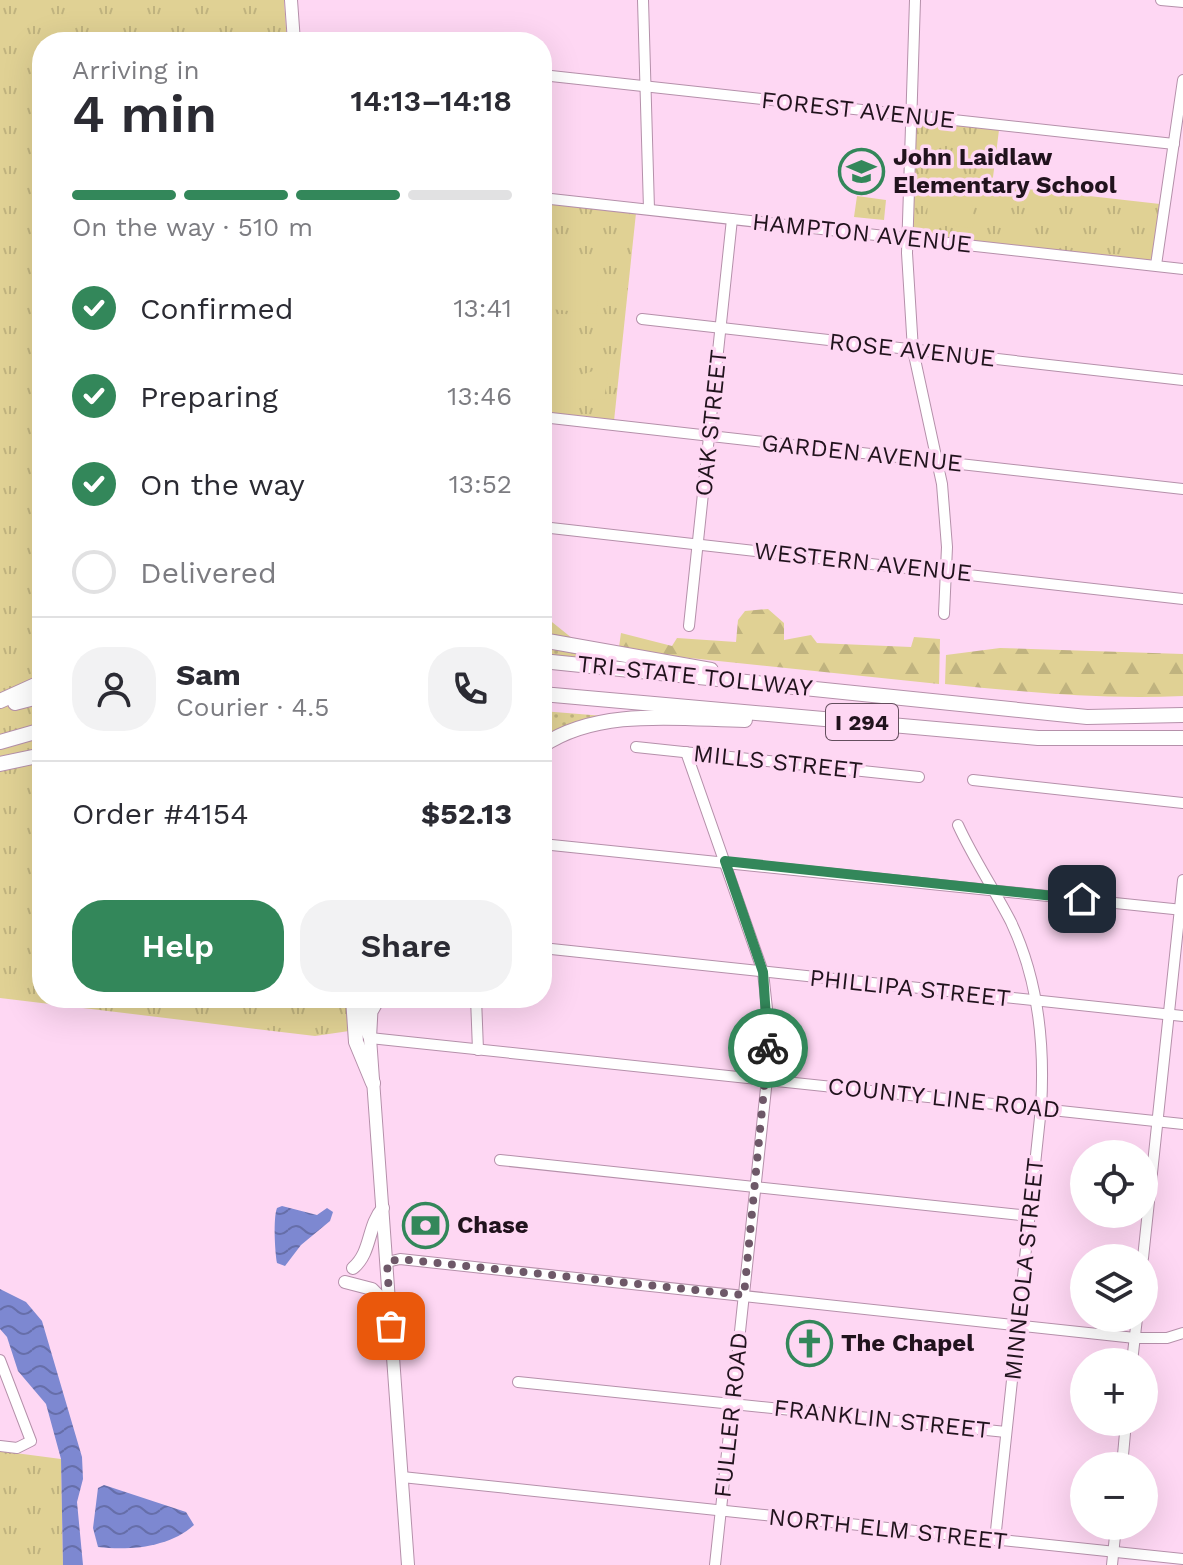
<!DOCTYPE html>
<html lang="en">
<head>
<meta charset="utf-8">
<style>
  body { margin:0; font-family:"Work Sans",sans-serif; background:#f2f2f3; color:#2b2b33; height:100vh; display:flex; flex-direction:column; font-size:30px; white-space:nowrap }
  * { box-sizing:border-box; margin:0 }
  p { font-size:26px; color:#7c7c81 }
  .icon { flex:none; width:44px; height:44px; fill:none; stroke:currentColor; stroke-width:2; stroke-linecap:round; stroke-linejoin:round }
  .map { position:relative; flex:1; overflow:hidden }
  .side { position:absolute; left:32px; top:32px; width:520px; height:976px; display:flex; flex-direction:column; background:#fff; border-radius:32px; box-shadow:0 8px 32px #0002 }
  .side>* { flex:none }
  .buttons { position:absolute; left:1070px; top:1140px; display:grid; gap:16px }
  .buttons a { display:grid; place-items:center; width:88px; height:88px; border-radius:50%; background:#fff; box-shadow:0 8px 32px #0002; font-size:40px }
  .pin { position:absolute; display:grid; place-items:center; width:68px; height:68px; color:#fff; margin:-34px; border-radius:16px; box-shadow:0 4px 12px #0006 }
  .courier { position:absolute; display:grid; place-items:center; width:80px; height:80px; margin:-40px; border:6px solid #33875a; border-radius:50%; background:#fff; color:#222; box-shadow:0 2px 10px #0007 }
  .headline em { font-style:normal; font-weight:600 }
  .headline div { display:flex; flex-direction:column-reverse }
  .headline { display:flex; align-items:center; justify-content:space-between; height:136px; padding:0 40px }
  h1 { font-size:52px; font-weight:600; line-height:60px }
  .bar { display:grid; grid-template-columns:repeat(4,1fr); gap:12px 8px; align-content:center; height:96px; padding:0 40px }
  .bar i { height:10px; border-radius:6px; background:#e1e1e2 }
  .bar .on { background:#33875a }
  .bar p { grid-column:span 4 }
  .line { display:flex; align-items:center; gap:20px; padding:0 40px; border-top:2px solid #e1e1e2 }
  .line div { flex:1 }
  .round { display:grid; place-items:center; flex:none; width:84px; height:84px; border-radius:32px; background:#f2f2f3 }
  ol { padding:0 40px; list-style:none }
  li { display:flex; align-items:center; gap:24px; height:88px }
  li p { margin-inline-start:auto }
  li .icon { padding:8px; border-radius:50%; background:#33875a; color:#fff; stroke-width:4 }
  li:last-child { color:#7c7c81 }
  li i { width:44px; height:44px; border:4px solid #e1e1e2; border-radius:50% }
  .cta { display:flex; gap:16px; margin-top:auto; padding:16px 40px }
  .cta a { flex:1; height:92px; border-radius:32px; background:#33875a; color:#fff; font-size:32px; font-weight:600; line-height:92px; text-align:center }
  .cta a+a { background:#f2f2f3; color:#2b2b33 }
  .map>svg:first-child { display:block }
  .grass { fill:url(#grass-dots) }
  .forest { fill:url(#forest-firs) }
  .park { fill:url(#park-tufts) }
  .pitch { fill:#e0d194 }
  .water { fill:url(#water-waves) }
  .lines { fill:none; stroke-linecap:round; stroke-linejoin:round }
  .minor-casing { stroke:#b590aa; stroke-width:12 }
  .major-casing { stroke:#b590aa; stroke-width:14 }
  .highway-casing { stroke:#b590aa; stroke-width:16 }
  .minor { stroke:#fff; stroke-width:10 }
  .major { stroke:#fff; stroke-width:12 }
  .highway { stroke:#fff; stroke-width:14 }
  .done { stroke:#6e5868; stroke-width:8; stroke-dasharray:0 14.4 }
  .route { stroke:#33875a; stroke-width:10 }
  .labels { text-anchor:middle; stroke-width:7; stroke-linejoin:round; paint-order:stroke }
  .shield { fill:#fed7f3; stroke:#634e5d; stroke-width:2 }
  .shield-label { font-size:22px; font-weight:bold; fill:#21131d }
  .street-label { font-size:24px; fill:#21131d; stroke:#fed7f3 }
  .poi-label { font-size:24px; font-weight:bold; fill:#21131d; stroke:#fed7f3; text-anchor:start }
</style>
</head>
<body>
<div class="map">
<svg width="1183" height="1565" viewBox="0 0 1183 1565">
  <defs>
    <pattern id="grass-dots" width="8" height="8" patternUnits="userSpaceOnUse" patternTransform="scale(2)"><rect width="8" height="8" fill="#e0d194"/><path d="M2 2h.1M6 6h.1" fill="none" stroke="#c0b37f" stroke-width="1.8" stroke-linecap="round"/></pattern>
    <pattern id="forest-firs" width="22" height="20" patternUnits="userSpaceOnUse" patternTransform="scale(2)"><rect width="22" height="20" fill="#e0d194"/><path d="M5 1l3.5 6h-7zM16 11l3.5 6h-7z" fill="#c0b37f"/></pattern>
    <pattern id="park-tufts" width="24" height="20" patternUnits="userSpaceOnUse" patternTransform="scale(2)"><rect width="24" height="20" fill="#e0d194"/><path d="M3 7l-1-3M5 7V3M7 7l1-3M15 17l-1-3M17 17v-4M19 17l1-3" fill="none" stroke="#c0b37f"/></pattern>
    <pattern id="water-waves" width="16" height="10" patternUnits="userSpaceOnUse" patternTransform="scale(2)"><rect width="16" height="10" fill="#7d88d1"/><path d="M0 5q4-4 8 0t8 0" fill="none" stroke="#666ea9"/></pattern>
  </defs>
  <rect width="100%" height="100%" fill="#fed7f3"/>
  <g class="grass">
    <path d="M542,614L593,655L620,666L542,656Z"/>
    <path d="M542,711L604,716L542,741Z"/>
  </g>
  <g class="forest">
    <path d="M768,609L784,623V640L811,635L817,643L911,647L914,637L940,639L939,684L632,652L619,647L621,633L672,646L677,638L736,642L738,620L745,611Z"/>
    <path d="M1000,648L1183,654V696C1104,700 1024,692 945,684L946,655Z"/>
  </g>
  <g class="park">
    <path d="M0,0H284L287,42H42V998H352L349,1031L315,1036L0,998Z"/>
    <path d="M922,122L999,130L992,185L1160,204L1153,256L1149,261L917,234L913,229L916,127Z"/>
    <path d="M857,196L886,200L884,220L854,217Z"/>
    <path d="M542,203L636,213L614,421L542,413Z"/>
    <path d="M0,1451L61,1459L63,1565H0Z"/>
  </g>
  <g class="pitch">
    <path d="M929,175C963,177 976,194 973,228L930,223L927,220Z"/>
    <path d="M542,259L602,265L596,314L542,308Z"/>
    <path d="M542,322L579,326L571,398L542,395Z"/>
    <path d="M596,370L608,371L604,400L572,399L581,375Z"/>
  </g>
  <g class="water">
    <path d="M282,1206L317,1215L327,1208L333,1212L330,1221L301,1245L285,1266L277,1263C275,1252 273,1218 277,1208Z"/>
    <path d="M0,1289L26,1302L42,1321L82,1457L83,1479L77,1502L83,1565H63L61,1459L46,1404L18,1371L7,1337L0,1329Z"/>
    <path d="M104,1485L186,1512L194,1525C170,1547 130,1551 98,1547L93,1528L98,1488Z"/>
  </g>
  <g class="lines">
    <defs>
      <g id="minor">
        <path d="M643,0L649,209"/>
        <path d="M915,0L907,253L913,350L942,484L947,547L944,614"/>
        <path d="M1161,0L1183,2"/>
        <path d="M542,75L1174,144"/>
        <path d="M542,198L1183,269"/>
        <path d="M1156,265L1183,80"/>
        <path d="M642,319L1183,380"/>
        <path d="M542,417L1183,489"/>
        <path d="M542,527L1183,599"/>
        <path d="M689,626L732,219"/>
        <path d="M636,747L919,777"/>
        <path d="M686,752L763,972L769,1027L767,1079L715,1565"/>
        <path d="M973,780L1183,803"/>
        <path d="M958,825C973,858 994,889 1011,922C1039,981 1045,1044 1041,1108L995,1540"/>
        <path d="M542,844L1183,910"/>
        <path d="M542,948L1183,1016"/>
        <path d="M476,998L478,1050"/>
        <path d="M370,1038L1183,1124"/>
        <path d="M500,1160L1029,1216"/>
        <path d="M1143,1258L1183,880"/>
        <path d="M387,1262L400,1259L446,1264L1135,1338H1167L1183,1333"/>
        <path d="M0,1360L31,1441L17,1448L0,1446"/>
        <path d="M1132,1362L1137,1318"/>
        <path d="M518,1382L1006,1432"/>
        <path d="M1122,1466L1126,1422"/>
        <path d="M402,1477L1183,1559"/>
        <path d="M1112,1565L1116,1526"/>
      </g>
      <g id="major">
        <path d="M291,0L294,42"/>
        <path d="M361,998L363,1023L370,1038"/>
        <path d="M372,1001L370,1038L408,1565"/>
        <path d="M353,1268C372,1252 367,1226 383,1208"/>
        <path d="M345,1282L372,1289L389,1306"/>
      </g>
      <g id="highway">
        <path d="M542,640L711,670"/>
        <path d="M542,661L1087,717L1183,715"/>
        <path d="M542,694L1038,738H1183"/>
        <path d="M0,701L42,682"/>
        <path d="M15,703L42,696"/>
        <path d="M0,742L42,730"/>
        <path d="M542,746C599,707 680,719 745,720"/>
        <path d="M0,764L42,755"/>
        <path d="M353,998L356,1042L373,1083"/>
        <path d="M372,1009L378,998"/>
      </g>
    </defs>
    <use href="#minor" class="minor-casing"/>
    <use href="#major" class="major-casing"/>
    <use href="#highway" class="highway-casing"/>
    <use href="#minor" class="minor"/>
    <use href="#major" class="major"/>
    <use href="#highway" class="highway"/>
  </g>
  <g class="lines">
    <path class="done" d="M391,1326L387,1262L400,1259L744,1295L768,1048"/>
    <path class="route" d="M768,1048L763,972L725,861L1082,899"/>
  </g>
  <defs>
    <symbol id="school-ring" viewBox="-11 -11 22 22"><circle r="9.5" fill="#fed7f3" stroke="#33875a" stroke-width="1.5"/><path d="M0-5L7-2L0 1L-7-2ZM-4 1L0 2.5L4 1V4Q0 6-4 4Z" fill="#33875a"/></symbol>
    <symbol id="bank-ring" viewBox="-11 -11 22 22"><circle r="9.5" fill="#fed7f3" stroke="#33875a" stroke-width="1.5"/><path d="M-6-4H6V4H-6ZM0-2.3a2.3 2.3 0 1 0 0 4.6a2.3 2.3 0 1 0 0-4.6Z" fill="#33875a"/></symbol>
    <symbol id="church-ring" viewBox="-11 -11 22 22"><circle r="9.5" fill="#fed7f3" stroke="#33875a" stroke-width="1.5"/><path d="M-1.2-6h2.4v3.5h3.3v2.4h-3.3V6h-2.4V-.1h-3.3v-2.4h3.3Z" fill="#33875a"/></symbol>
  </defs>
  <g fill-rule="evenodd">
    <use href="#school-ring" x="836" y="146" width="51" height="51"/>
    <use href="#bank-ring" x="400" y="1200" width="51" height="51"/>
    <use href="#church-ring" x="784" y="1318" width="51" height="51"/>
  </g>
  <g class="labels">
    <rect class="shield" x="826" y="704" width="72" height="36" rx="6"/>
    <g class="shield-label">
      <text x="862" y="730">I 294</text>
    </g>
    <g class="street-label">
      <text transform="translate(858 110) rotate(6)" y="8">FOREST AVENUE</text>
      <text transform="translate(862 233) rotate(6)" y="8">HAMPTON AVENUE</text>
      <text transform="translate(912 350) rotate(6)" y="8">ROSE AVENUE</text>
      <text transform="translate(711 423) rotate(-84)" y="8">OAK STREET</text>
      <text transform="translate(862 453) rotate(6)" y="8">GARDEN AVENUE</text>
      <text transform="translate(863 562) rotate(6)" y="8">WESTERN AVENUE</text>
      <text transform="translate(695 676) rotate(6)" y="8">TRI-STATE TOLLWAY</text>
      <text transform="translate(778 762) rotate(6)" y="8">MILLS STREET</text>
      <text transform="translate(910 988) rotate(6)" y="8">PHILLIPA STREET</text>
      <text transform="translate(944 1098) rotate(6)" y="8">COUNTY LINE ROAD</text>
      <text transform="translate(1024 1269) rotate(-84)" y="8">MINNEOLA STREET</text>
      <text transform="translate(731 1415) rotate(-84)" y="8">FULLER ROAD</text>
      <text transform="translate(882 1419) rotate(6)" y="8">FRANKLIN STREET</text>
      <text transform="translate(888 1529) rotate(6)" y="8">NORTH ELM STREET</text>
    </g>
    <g class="poi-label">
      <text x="893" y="165">John Laidlaw<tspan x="893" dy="28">Elementary School</tspan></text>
      <text x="457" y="1233">Chase</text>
      <text x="841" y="1351">The Chapel</text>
    </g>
  </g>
</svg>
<div class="buttons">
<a><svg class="icon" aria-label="locate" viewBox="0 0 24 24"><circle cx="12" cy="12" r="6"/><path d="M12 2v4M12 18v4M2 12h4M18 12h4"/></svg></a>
<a><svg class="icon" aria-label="layers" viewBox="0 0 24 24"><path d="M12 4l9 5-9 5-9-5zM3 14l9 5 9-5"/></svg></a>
<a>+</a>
<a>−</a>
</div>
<div class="pin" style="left:391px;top:1326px;background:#ea580c"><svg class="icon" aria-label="bag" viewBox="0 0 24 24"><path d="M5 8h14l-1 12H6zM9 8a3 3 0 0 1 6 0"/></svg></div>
<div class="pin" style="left:1082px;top:899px;background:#1f2937"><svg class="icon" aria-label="home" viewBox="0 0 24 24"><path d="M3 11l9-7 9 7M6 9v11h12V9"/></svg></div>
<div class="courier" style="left:768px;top:1048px"><svg class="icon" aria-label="bike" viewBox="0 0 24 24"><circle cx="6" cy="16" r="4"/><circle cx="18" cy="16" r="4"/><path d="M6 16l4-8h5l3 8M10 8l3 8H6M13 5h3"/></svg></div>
<section class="side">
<div class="headline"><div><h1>4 min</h1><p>Arriving in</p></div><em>14:13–14:18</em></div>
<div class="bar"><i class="on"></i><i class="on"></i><i class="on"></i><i></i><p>On the way · 510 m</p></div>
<ol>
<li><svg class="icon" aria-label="check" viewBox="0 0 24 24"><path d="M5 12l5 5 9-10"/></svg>Confirmed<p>13:41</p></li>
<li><svg class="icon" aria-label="check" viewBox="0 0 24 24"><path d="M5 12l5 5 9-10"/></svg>Preparing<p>13:46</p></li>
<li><svg class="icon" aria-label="check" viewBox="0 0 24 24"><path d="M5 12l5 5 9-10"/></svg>On the way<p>13:52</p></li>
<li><i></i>Delivered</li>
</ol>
<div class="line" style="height:144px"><a class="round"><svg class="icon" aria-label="person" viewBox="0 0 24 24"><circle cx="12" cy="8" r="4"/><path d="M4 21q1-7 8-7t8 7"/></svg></a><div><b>Sam</b><p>Courier · 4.5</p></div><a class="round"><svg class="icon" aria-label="phone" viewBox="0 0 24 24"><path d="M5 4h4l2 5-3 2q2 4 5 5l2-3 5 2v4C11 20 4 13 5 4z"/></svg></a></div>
<div class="line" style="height:104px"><div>Order #4154</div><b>$52.13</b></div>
<div class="cta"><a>Help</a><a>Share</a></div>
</section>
</div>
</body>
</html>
